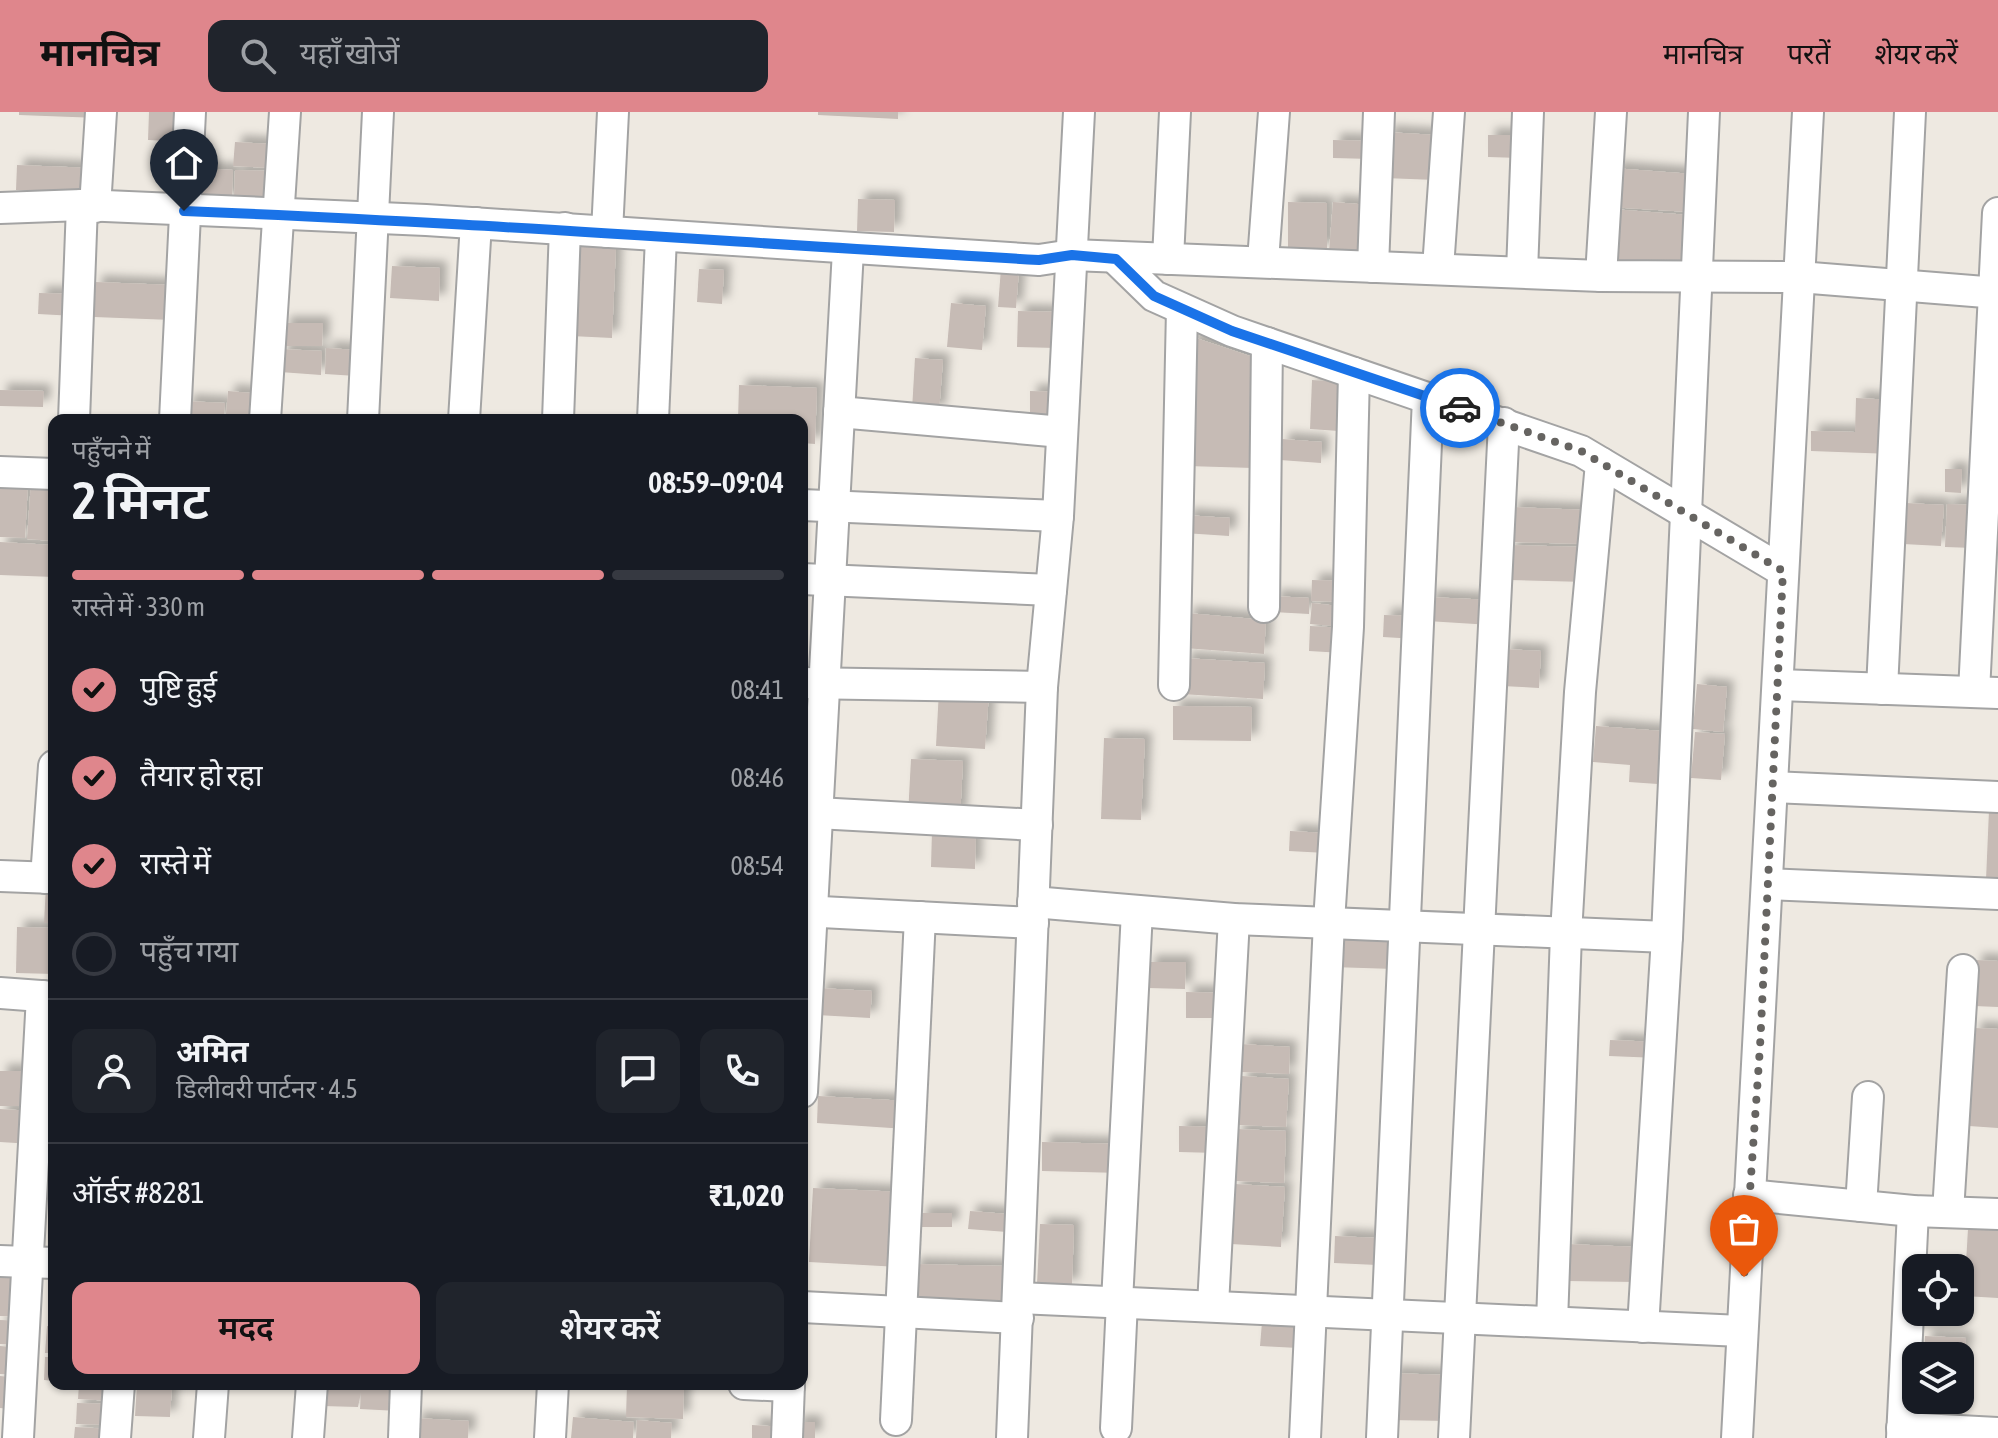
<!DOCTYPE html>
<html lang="hi">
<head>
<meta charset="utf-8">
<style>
  body { margin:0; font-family:"Asap Condensed","Noto Sans Devanagari",sans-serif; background:#20242c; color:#f1f3f6; height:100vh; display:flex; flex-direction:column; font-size:30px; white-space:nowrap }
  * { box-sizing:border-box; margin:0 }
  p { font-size:26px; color:#9ea1a6 }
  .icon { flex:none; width:44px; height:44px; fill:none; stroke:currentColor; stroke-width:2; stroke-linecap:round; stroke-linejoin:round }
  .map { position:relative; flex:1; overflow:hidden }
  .drawer { position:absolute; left:48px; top:302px; width:760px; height:976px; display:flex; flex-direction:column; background:#171b24; border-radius:16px; box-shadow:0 2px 6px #0004 }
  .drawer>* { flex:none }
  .fabs { position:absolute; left:1902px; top:1142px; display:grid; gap:16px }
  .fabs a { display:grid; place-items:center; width:72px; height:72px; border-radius:16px; background:#171b24; box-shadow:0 2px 6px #0004; font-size:40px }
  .pin { position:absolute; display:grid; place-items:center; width:68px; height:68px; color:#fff; margin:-82px -34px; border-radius:50% 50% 50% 0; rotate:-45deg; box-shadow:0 0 8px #0007 }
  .pin .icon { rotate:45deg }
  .courier { position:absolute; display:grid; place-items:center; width:80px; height:80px; margin:-40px; border:6px solid #1a73e8; border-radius:50%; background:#fff; color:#222; box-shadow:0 2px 10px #0007 }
  .headline em { font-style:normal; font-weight:600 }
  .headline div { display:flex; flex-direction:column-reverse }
  .headline { display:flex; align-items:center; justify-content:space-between; height:136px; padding:0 24px }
  h1 { font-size:52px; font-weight:600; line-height:60px }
  .bar { display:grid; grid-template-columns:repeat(4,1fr); gap:12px 8px; align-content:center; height:96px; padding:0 24px }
  .bar i { height:10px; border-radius:6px; background:#363941 }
  .bar .current { background:#df868c }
  .bar p { grid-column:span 4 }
  .line { display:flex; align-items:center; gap:20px; padding:0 24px; border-top:2px solid #363941 }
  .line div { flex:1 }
  .round { display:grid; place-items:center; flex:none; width:84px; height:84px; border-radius:16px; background:#20242c }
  ol { padding:0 24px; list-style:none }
  li { display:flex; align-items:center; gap:24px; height:88px }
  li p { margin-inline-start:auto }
  li .icon { padding:8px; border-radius:50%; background:#df868c; color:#111; stroke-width:4 }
  li:last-child { color:#9ea1a6 }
  li i { width:44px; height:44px; border:4px solid #363941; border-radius:50% }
  .primary-button { display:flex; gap:16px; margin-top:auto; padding:16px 24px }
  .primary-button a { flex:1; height:92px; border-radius:16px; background:#df868c; color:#111; font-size:32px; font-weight:600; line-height:92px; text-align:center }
  .primary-button a+a { background:#20242c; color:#f1f3f6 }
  header { display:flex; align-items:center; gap:48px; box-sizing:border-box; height:112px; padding:0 40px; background:#df868c; color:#111 }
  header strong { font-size:38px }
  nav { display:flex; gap:44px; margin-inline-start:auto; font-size:28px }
  .search { width:560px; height:72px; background:#20242c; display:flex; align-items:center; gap:20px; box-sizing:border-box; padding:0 28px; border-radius:16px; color:#9ea1a6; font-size:30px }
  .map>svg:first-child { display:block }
  .building { fill:#c6bbb5; filter:url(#shadow) }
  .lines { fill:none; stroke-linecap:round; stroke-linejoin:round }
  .minor-casing { stroke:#a3a3a3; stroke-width:34 }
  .minor { stroke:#fff; stroke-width:30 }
  .done { stroke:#666461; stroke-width:8; stroke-dasharray:0 14.4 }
  .route { stroke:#1a73e8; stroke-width:10 }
</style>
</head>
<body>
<header>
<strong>मानचित्र</strong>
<div class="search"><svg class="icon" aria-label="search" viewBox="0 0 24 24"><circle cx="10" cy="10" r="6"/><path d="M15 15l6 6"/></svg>यहाँ खोजें</div>
<nav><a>मानचित्र</a><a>परतें</a><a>शेयर करें</a></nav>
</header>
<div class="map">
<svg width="1998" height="1326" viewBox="0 0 1998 1326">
  <defs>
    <filter id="shadow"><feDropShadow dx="7" dy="-7" stdDeviation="4" flood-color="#0004"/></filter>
  </defs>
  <rect width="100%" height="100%" fill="#eee9e1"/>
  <g class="building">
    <path d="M19,0H99V6L19,3Z"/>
    <path d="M149,0H188L187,30L148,28Z"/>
    <path d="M818,0H898V7L818,3Z"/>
    <path d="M1386,20L1437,23L1436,68L1384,66Z"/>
    <path d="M1488,23H1521L1520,46L1488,45Z"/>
    <path d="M1333,28L1371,29V47L1333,46Z"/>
    <path d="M235,30L272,32L271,56L233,54Z"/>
    <path d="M17,53L93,56L92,81L16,78Z"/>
    <path d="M195,56L233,58L232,89L194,87Z"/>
    <path d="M1612,56L1693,62L1690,100L1609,95Z"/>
    <path d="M235,58L271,59V86L234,85Z"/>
    <path d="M858,87L895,88L894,120L857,119Z"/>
    <path d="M1288,90L1327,91V138H1288Z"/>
    <path d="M1333,90L1370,93L1366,143L1329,140Z"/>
    <path d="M1612,97L1689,103L1685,157L1607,151Z"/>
    <path d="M574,133L616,134L612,226L571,224Z"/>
    <path d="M392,154L440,156L439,189L390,186Z"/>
    <path d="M1001,156L1019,158L1016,196L998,195Z"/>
    <path d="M699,157L724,158L722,192L697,190Z"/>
    <path d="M95,170L173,173L172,208L94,205Z"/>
    <path d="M39,181L76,182L75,204L38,202Z"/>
    <path d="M951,191L986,194L982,238L947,235Z"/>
    <path d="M1018,199L1058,200L1056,236L1017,235Z"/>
    <path d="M283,211H323L322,234H283Z"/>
    <path d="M1190,224L1259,247L1253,356L1187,354Z"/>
    <path d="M326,236L358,238L356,264L325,262Z"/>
    <path d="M281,237L322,239L321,263L280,260Z"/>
    <path d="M915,246L943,248L939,300L912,298Z"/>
    <path d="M1312,268L1342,270L1339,319L1310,317Z"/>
    <path d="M739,273L817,276L815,332L802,331V308H738Z"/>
    <path d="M0,278L44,279L43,295L0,294Z"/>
    <path d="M228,279L262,282L260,304L226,302Z"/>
    <path d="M1030,279L1061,280V307L1030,306Z"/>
    <path d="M1856,286L1894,288L1892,342L1811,339V319L1855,320Z"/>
    <path d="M186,289L225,291L224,308H185Z"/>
    <path d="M1282,327L1322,330L1321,351L1280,348Z"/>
    <path d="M1945,357H1962L1961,381L1945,380Z"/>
    <path d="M0,369L28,371L25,426L0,425Z"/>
    <path d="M31,370L54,372V429L27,427Z"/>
    <path d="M1906,391L1944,393L1941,434L1903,432Z"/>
    <path d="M1947,392L1976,393L1974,436L1945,435Z"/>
    <path d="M1511,395L1588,398L1587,432L1510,430Z"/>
    <path d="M1185,403L1230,406L1229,424L1184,421Z"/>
    <path d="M0,430L54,433V465L0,463Z"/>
    <path d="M1509,433L1587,435L1586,470L1508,468Z"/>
    <path d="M1312,468L1347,469L1346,490L1311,489Z"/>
    <path d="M1273,484L1309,486V502L1273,500Z"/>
    <path d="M1428,485L1493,488L1491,513L1427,509Z"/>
    <path d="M1312,491L1347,495L1345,515L1310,512Z"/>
    <path d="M1187,501L1266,508L1264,542L1184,536Z"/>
    <path d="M1384,503L1417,504L1416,527L1383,525Z"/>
    <path d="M1310,514L1345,516L1343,541L1309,539Z"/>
    <path d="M1504,537L1541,539L1539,576L1502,574Z"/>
    <path d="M1184,546L1265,551L1263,587L1181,582Z"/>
    <path d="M1697,572L1727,575L1723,620L1693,617Z"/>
    <path d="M939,578L989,581L985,637L936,634Z"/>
    <path d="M1173,594L1252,595L1251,629L1173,628Z"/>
    <path d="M1596,614L1676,620L1672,673L1629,670L1630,653L1593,650Z"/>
    <path d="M1695,620L1725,622L1721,668L1691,666Z"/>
    <path d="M1104,626L1145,627L1141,708L1101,707Z"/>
    <path d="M911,647L963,649L960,706L908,703Z"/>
    <path d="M1989,698H1998V769L1986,768Z"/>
    <path d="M932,718L976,719L975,757L931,755Z"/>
    <path d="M1290,719L1326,721V741L1289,739Z"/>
    <path d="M46,773L54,774V811H44Z"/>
    <path d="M17,815L54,816V862L16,861Z"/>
    <path d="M1333,817L1396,820L1394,857L1332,855Z"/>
    <path d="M1975,848L1998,849V895L1974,894Z"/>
    <path d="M1148,850H1186L1185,877L1148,876Z"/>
    <path d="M819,876L872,879L870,906L817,903Z"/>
    <path d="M1186,880L1223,881V906H1186Z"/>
    <path d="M1974,916L1998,917V1016L1969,1014Z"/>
    <path d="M1610,928L1659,930L1658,946L1609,944Z"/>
    <path d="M1240,932L1290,935L1289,962L1239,960Z"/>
    <path d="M0,959H33L32,994H0Z"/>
    <path d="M1241,964L1289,967L1286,1015L1238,1013Z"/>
    <path d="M818,984L908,989L906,1017L817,1011Z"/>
    <path d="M0,997L33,999L32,1032L0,1030Z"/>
    <path d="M1179,1014L1218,1015L1217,1041L1179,1040Z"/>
    <path d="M1236,1017L1286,1019L1284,1071L1234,1069Z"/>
    <path d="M1042,1030L1121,1032V1061L1042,1059Z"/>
    <path d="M1235,1072L1285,1075L1281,1135L1231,1132Z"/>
    <path d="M813,1076L903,1080L899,1155L809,1150Z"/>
    <path d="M51,1083H54V1140L48,1139Z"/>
    <path d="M970,1099L1008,1102L1007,1120L968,1117Z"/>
    <path d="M920,1101H952V1115H919Z"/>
    <path d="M1040,1112L1074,1113L1072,1174L1037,1172Z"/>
    <path d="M1968,1117L1998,1118V1186L1964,1184Z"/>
    <path d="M1335,1124L1379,1126L1377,1153L1334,1151Z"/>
    <path d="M1567,1132L1637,1135L1636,1170L1566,1169Z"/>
    <path d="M913,1152L1005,1154V1194L913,1192Z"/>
    <path d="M0,1153L28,1155L24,1205L0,1204Z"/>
    <path d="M0,1208L25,1209L23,1233L0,1232Z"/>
    <path d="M1262,1210L1299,1212L1298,1236L1260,1234Z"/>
    <path d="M47,1214L54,1215V1241H45Z"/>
    <path d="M1925,1224L1966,1226L1965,1243L1924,1241Z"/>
    <path d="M0,1234L23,1236L20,1263L0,1262Z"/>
    <path d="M45,1245H54V1269L44,1268Z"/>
    <path d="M1390,1261L1448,1263L1449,1309L1389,1308Z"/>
    <path d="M0,1264L20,1266L18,1298L0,1296Z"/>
    <path d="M79,1272H115L114,1289L78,1287Z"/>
    <path d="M137,1272L172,1273L170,1305L135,1304Z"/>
    <path d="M323,1272H399L398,1299L360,1297L361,1280L358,1295L322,1294Z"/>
    <path d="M627,1272H684L683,1307L626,1305Z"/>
    <path d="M77,1291L113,1292L112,1313L76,1312Z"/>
    <path d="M573,1305L634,1310L633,1326H571Z"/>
    <path d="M415,1306L469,1309L468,1326H414Z"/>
    <path d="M637,1308L672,1311L671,1326H636Z"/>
    <rect x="795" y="1310" width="20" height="16"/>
    <path d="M752,1313L785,1315L784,1326H752Z"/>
    <path d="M75,1315L112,1317L111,1326H74Z"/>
  </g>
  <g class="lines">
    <defs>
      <g id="minor">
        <path d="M95,95L101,0"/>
        <path d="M0,96L82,93L426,108L1039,148L1072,143L1601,164L1799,165L1998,181"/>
        <path d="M607,120L613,0"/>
        <path d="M1116,147L1154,184L1232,219L1581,339L1783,459"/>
        <path d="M1168,147L1175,0"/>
        <path d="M1263,149L1274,0"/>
        <path d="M1373,155L1379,0"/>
        <path d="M1438,156L1449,0"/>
        <path d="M1522,160L1528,0"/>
        <path d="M1601,164L1611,0"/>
        <path d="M839,300L1062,320"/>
        <path d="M74,308L82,93"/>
        <path d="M175,308L190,0"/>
        <path d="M265,308L285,0"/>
        <path d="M363,308L378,0"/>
        <path d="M464,308L476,111"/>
        <path d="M558,308L565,116"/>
        <path d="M653,308L661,125"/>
        <path d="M0,360L54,362"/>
        <path d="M802,393L1058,404"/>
        <path d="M802,467L1051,478"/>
        <path d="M1264,495L1267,231"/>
        <path d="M802,571L1042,575"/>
        <path d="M1174,573L1182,197"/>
        <path d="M1779,573L1998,581"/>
        <path d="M1882,577L1910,0"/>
        <path d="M1974,580L1998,101"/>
        <path d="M1773,675L1998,685"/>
        <path d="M817,701L1037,713"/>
        <path d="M0,764L54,766"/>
        <path d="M46,766L54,654"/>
        <path d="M1768,772L1998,782"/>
        <path d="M1033,790L1234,807L1667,825"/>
        <path d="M802,799L1033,811"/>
        <path d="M0,881L54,885"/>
        <path d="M802,980L848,138"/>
        <path d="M1749,1083L1913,1099L1998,1102"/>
        <path d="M1861,1094L1868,985"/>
        <path d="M1948,1100L1963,858"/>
        <path d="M0,1149L54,1151"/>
        <path d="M1019,1186L1741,1219"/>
        <path d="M1117,1190L1137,799"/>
        <path d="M1213,1193L1234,807"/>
        <path d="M802,1195L1018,1206"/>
        <path d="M1552,1210L1566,822L1580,580L1601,351"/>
        <path d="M1643,1215L1667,825L1704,0"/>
        <path d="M744,1272L789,1274"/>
        <path d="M896,1308L920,805"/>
        <path d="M1116,1316L1122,1190"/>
        <path d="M1902,1316L1998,1321"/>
        <path d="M18,1326L42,884"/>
        <path d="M115,1326L119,1272"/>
        <path d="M209,1326L213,1272"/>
        <path d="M308,1326L312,1272"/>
        <path d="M404,1326L406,1272"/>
        <path d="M550,1326L553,1272"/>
        <path d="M787,1326L789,1272"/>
        <path d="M1012,1326L1042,575L1058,404L1079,0"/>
        <path d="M1305,1326L1329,810L1348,515L1354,261"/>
        <path d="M1382,1326L1428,286"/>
        <path d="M1454,1326L1504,311"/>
        <path d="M1737,1326L1808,0"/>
        <path d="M1902,1326L1913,1099"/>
      </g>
    </defs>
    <use href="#minor" class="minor-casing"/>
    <use href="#minor" class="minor"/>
  </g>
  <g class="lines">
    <path class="done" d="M1460,296L1581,339L1783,459L1760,935L1744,1165"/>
    <path class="route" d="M184,99C470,110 754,132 1039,148L1072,143L1116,147L1154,184L1232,219L1460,296"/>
  </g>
</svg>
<div class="fabs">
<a><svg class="icon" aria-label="locate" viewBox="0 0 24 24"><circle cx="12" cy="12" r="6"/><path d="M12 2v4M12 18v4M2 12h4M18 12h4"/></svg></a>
<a><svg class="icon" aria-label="layers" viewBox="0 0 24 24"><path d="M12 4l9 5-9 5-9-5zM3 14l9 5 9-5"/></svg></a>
</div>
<div class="pin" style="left:1744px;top:1165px;background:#ea580c"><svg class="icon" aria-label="bag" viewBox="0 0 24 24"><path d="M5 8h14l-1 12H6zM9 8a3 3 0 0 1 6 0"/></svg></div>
<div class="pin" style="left:184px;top:99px;background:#1f2937"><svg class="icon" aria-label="home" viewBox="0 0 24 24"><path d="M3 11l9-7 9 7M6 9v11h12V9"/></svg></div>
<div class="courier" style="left:1460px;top:296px"><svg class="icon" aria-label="car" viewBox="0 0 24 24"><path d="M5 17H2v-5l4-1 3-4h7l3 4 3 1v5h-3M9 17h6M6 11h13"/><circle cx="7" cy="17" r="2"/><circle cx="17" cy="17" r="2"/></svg></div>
<section class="drawer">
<div class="headline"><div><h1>2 मिनट</h1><p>पहुँचने में</p></div><em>08:59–09:04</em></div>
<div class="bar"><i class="current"></i><i class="current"></i><i class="current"></i><i></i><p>रास्ते में · 330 m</p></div>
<ol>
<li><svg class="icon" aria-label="check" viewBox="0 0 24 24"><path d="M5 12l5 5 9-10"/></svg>पुष्टि हुई<p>08:41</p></li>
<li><svg class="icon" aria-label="check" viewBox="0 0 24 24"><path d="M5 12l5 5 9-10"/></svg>तैयार हो रहा<p>08:46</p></li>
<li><svg class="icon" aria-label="check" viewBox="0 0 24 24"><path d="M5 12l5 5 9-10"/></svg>रास्ते में<p>08:54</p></li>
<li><i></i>पहुँच गया</li>
</ol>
<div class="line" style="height:144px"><a class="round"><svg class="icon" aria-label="person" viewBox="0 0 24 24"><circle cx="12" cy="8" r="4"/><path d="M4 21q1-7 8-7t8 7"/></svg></a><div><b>अमित</b><p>डिलीवरी पार्टनर · 4.5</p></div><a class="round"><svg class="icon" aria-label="chat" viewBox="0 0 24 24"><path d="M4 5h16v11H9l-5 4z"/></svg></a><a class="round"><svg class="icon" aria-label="phone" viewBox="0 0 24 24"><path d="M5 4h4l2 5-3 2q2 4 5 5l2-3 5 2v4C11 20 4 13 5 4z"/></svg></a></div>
<div class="line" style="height:104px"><div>ऑर्डर #8281</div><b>₹1,020</b></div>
<div class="primary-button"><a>मदद</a><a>शेयर करें</a></div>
</section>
</div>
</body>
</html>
